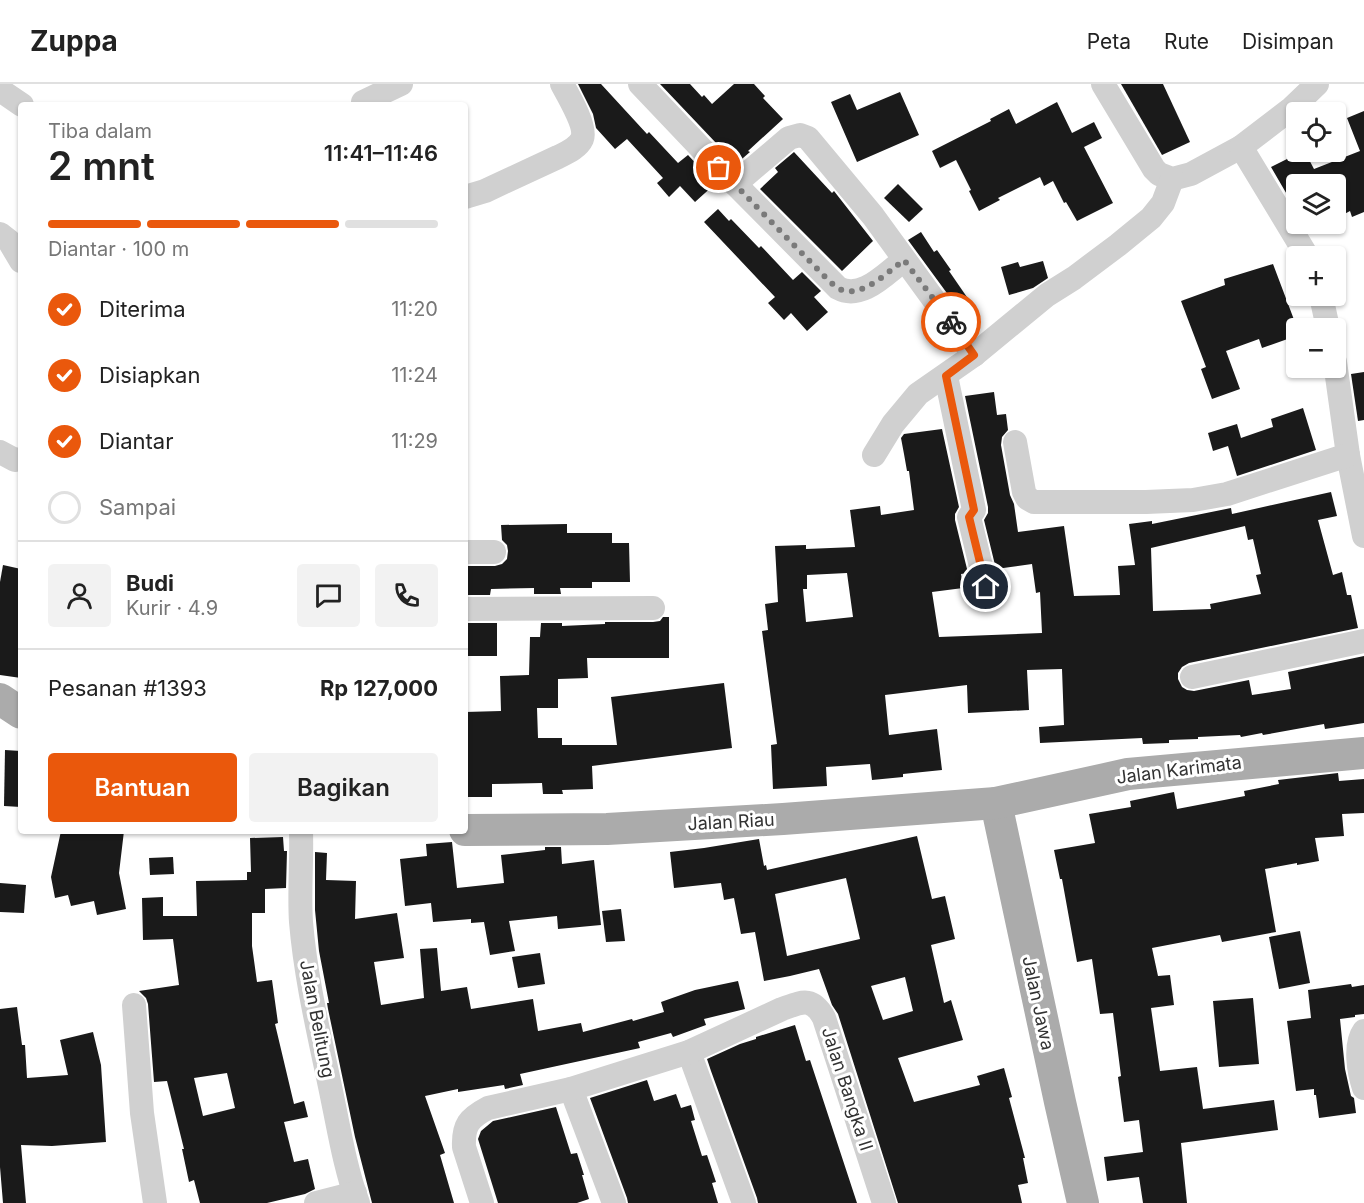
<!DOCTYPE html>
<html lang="id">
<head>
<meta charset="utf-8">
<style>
  body { margin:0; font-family:Inter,sans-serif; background:#f2f2f2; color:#222; height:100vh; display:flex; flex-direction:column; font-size:22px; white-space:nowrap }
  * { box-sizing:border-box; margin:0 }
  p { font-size:20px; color:#767676 }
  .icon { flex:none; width:33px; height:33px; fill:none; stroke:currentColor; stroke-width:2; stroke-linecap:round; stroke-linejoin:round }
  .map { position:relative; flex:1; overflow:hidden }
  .panel { position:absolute; left:18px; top:18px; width:450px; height:732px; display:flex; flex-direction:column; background:#fff; border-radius:6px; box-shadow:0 2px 4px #0004 }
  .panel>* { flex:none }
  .controls { position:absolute; left:1286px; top:18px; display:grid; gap:12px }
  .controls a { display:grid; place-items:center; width:60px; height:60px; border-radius:6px; background:#fff; box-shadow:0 2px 4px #0004; font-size:30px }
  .pin { position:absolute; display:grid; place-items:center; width:51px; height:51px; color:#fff; margin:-26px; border:3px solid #fff; border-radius:50%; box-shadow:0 2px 6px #0007 }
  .courier { position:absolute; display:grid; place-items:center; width:60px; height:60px; margin:-30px; border:4px solid #ea580c; border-radius:50%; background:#fff; color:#222; box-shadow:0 2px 8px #0007 }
  .headline em { font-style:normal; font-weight:600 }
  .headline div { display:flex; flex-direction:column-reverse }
  .headline { display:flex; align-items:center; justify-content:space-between; height:102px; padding:0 30px }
  h1 { font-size:39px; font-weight:600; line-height:45px }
  .bar { display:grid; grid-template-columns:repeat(4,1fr); gap:9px 6px; align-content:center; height:72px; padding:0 30px }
  .bar i { height:8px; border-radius:4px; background:#e0e0e0 }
  .bar .active { background:#ea580c }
  .bar p { grid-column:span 4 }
  .line { display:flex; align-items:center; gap:15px; padding:0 30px; border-top:2px solid #e0e0e0 }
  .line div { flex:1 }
  .round { display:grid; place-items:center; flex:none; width:63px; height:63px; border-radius:6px; background:#f2f2f2 }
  ol { padding:0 30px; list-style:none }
  li { display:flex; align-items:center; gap:18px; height:66px }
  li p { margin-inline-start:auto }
  li .icon { padding:6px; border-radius:50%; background:#ea580c; color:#fff; stroke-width:4 }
  li:last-child { color:#767676 }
  li i { width:33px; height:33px; border:3px solid #e0e0e0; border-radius:50% }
  .button { display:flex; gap:12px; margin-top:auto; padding:12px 30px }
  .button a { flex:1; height:69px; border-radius:6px; background:#ea580c; color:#fff; font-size:24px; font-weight:600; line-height:69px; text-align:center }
  .button a+a { background:#f2f2f2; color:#222 }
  header { display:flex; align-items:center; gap:36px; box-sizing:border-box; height:84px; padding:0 30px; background:#fff; border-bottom:2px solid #e0e0e0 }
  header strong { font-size:28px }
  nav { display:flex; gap:33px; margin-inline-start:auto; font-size:21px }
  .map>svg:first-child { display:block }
  .building { fill:#1a1a1a; fill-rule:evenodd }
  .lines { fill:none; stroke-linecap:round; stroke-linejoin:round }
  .minor { stroke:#d0d0d0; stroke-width:24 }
  .major { stroke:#ababab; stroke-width:32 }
  .done { stroke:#7a7a7a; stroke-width:6; stroke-dasharray:0 10.8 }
  .route { stroke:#ea580c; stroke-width:8 }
  .labels { text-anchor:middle; stroke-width:6; stroke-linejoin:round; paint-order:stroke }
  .street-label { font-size:18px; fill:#333; stroke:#fff }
</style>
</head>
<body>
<header>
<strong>Zuppa</strong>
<nav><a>Peta</a><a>Rute</a><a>Disimpan</a></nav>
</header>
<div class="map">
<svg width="1364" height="1119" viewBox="0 0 1364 1119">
  <rect width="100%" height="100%" fill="#fff"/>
  <g class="building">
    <path d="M578,0H601L647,50L649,48L678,79L688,71L715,100L695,118L680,102L669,113L657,99L663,94L627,55L615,65L596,44L593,30Z"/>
    <path d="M660,0H690L702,13L704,11L712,20L734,0H754L765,12L763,14L783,35L748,67L750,68L736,80Z"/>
    <path d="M1121,0H1163L1190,58L1162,71Z"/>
    <path d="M900,8L919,51L857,78L831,18L850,10L857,26Z"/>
    <path d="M1057,18L1072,49L1094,38L1102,54L1084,63L1113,119L1077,137L1066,118L1064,119L1053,97L1044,102L1040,93L998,114L1000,116L979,127L969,107L971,106L956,76L940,84L932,67L991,37L990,35L1009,25L1016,40Z"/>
    <path d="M1364,27V128L1352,133L1350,127L1335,135V100H1296V126L1271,83L1301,68H1305L1314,85L1360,67L1347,34Z"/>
    <path d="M794,68L832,109L834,107L873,157L842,187L760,105L778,88L775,84Z"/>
    <path d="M898,100L923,125L909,138L884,114Z"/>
    <path d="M718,125L729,137L731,135L759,164L761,162L793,196L802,188L821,207L814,213L828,228L807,247L791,229L784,236L768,219L775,213L704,138Z"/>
    <path d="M921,148L934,168L937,166L951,186L949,187L971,219L960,227L908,156Z"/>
    <path d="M1043,177L1048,194L1033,204L1009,211L1001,183L1018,178L1020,183Z"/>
    <path d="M1273,180L1296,241V252L1262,264L1259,255L1226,267L1240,305L1212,315L1201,285L1206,283L1181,217L1225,201L1224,195Z"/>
    <path d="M1364,288V336L1358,337L1351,290Z"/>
    <path d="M994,308L997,331L1006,330L1008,346L1002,353L1001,361L1010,411L1014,420L1018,448L1064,442L1074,512L1120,511L1118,482L1135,481L1129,440L1152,437V440L1231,424L1232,430L1331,408L1337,432L1318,436L1333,491L1342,488L1347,511H1351L1358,544L1189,579L1182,583L1178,589V595L1182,603L1187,606L1194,607L1249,596L1252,611L1291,605L1288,588L1364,572V639L1325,645L1324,640L1263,651L1262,649L1241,653L1240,651L1198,653V655L1169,656V659L1143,660L1142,654L1040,659L1039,643L1064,641L1062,585L1027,586L1029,626L968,629L967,601L885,611L889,651L937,645L942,686L903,690V693L872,696L870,680L826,683L827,702L773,705L771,661L777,660L762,547L768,546L765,520L778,518L775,462L806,461V465L855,463L850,426L880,422L881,431L914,426L909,387H907L904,370L901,354L904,350L942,345L959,423L955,430V436L968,489L961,490L963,504L932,508L939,553L1042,549L1040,508L1036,509L1032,480L996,485L984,436L988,429V423L965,312ZM1245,442L1248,456L1253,455L1261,490L1256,491L1261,510L1210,520L1211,525L1153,527L1151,464ZM847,489L853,533L806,538L803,505H807V491Z"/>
    <path d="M1303,324L1316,366L1237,392L1228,362L1213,367L1208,349L1237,340L1241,354L1273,343L1271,335Z"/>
    <path d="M567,440V449H612V459H629L630,498H592V504H560L561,510H534V504L491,505L490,511H465V482H495L502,480L507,475L508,467L507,461L502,456L501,441Z"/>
    <path d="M3,481L21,485V594L0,591V498Z"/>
    <path d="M663,533H669V574H587L588,594L558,595V624H537L538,654H562V661H617L611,613L724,599L732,664L592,682L593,705L562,706L563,710H543L542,699L492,700V713H465V628L501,627L500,592L529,591L530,553H540L541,539H562V542L605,540V538H653L660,537Z"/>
    <rect x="465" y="539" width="32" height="33"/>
    <path d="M5,666L21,667V723L4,722Z"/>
    <path d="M1338,689L1339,697L1364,695V729L1342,730L1344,752L1315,754L1319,777L1297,781V779L1265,785L1276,848L1222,858L1220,851L1152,864L1158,892L1170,891L1174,921L1151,924L1160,987L1197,983L1203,1025L1274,1016L1278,1046L1181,1059L1187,1119H1143L1139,1093L1107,1097L1104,1073L1143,1068L1139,1036L1124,1038L1118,993L1121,992L1113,929L1100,930L1092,875L1077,878L1062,795H1060L1054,766L1095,759L1089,730L1131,723L1130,717L1174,708L1177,725L1245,712L1244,707L1279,700L1278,696Z"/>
    <path d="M61,747H124L119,789L126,825L97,831L94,817L71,822L68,811L55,814L51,793Z"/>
    <path d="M917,752L932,815L945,812L955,855L931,861L944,919L951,916L963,956L898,974L914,1018L980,1001L977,992L1004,984L1012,1013L1009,1014L1025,1074H1023L1028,1099L1018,1101L1022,1119H898L838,930L832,921L819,885L790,892L764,897L755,848L741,850L734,814L724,816L721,799L674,804L670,768L704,764L759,755L764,782L766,781L767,786ZM846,794L860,855L787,872L775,810ZM905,893L913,927L883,936L871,902Z"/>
    <path d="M283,753L284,767H287L286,804L265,805V829H252V862L257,898L272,896L278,939L275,940L294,1020L304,1017L308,1033L284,1038L294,1078L308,1075L315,1105L305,1110L267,1119H200L194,1096L189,1098L182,1065H184L167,997L154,998L148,920L146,914L139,907L179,901L173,855L143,856L142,814L163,813V832H197L196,797L247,796V788H251L250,754ZM227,989L235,1024L203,1032L194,994Z"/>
    <path d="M452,758L457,804L504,799L501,771L545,766V763H561L562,780L594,776L601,841L558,845L557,832L509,837L515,867L490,871L484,838L471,839V835L433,838L431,819L405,822L400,775L427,772L426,760Z"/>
    <path d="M315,768L327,769L326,796L356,797L355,835L397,829L404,874L374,878L381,921L424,914L420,865L437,864L441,907L467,903L471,925L533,915L538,947L581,939L583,948L632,935L633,937L664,928L661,918L695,906L738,897L745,925L704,935L706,941L673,953L671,949L638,958L640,964L520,990L523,1001L505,1005L504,1001L458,1008V1005L425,1012L445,1069L440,1071L454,1119H372L355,1053L328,925L327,919H329L319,867L315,826Z"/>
    <path d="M173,773L174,790L150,791L149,774Z"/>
    <path d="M0,799L26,801L24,829L0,828Z"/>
    <path d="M621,825L625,857L606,858L602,827Z"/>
    <path d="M1300,847L1310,899L1279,905L1269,853Z"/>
    <path d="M540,869L545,900L518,904L512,873Z"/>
    <path d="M1351,900L1352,903L1364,901V930L1355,931V933L1340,935L1345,985L1351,1012L1354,1014L1356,1029L1319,1034L1316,1011H1314V1005L1296,1007L1287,937L1311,934L1308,906Z"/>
    <path d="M1253,914L1259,980L1219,983L1213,917Z"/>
    <path d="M17,923L22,961H25L27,994L68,991L60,956L93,948L101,981L106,1058L52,1062L21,1061L26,1119H3L0,1083V925Z"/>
    <path d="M795,941L806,977L810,976L857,1119H758L757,1114L711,987L707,975L740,960L756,955V953Z"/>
    <path d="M647,996L654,1017L676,1010L681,1024L691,1021L695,1036L691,1037L702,1072L707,1071L716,1098L712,1099L718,1119H628L627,1114L590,1014Z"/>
    <path d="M556,1023L571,1070L577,1069L584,1091H582L589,1115L577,1119H498L478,1055L481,1047L493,1037Z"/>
  </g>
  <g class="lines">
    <g class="minor">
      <path d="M640,0L735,100L838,204C862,217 886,189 904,176"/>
      <path d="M1103,0L1154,85L1159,90L1172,95L1191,90L1241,63L1292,24L1317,0"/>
      <path d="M0,6L22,21"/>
      <path d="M363,18L401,0"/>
      <path d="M1241,63L1307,172"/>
      <path d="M735,100L789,54L800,51L808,54L873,132L974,271"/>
      <path d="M465,113L485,107L558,73C566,69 578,64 582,55C587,43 568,11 562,0"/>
      <path d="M0,150L9,157L21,177"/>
      <path d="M1321,212L1328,244"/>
      <path d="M1335,278L1348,371L1364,452"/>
      <path d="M946,292L974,426L969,433L986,503"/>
      <path d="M1015,358L1024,408L1027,414L1034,418H1146L1193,416L1227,410L1348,371"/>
      <path d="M0,368L15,376L21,375"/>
      <path d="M874,371L893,340L918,310L974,271L1047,211L1074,194L1118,161L1151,134L1163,119L1172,95"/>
      <path d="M465,468H494"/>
      <path d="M465,525L653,524"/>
      <path d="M1192,593L1364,557"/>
      <path d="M301,747C302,777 299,808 301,838C306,898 321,958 333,1017C340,1051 346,1087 358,1119"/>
      <path d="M134,921L142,1029L155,1119"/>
      <path d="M1364,947C1354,961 1359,989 1364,1004"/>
      <path d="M689,968L744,1119"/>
      <path d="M571,1005L614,1119"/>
      <path d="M316,1119L355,1109"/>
      <path d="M482,1119L464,1063C463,1041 469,1034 488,1024L571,1005L689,968L782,925C802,918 812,912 824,934L884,1119"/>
    </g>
    <g class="major">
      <path d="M0,615L21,629"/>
      <path d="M996,719L1060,1018L1083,1119"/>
      <path d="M465,746L607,745L783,735L996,719L1128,690L1364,669"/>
    </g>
  </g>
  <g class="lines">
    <path class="done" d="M719,84L829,197C834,201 839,206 845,207C865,211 889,187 904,176L951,238"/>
    <path class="route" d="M951,238L974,271L946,292L974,426L969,433L986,503"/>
  </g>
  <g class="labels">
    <g class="street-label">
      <text transform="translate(1179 686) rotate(-7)" y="6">Jalan Karimata</text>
      <text transform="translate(731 738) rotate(-3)" y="6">Jalan Riau</text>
      <text transform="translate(1038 919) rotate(78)" y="6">Jalan Jawa</text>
      <text transform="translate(317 935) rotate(79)" y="6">Jalan Belitung</text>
      <text transform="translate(847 1005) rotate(72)" y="6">Jalan Bangka II</text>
    </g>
  </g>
</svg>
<div class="controls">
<a><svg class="icon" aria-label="locate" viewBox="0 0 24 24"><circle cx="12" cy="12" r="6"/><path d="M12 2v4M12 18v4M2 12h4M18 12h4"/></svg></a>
<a><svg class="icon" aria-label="layers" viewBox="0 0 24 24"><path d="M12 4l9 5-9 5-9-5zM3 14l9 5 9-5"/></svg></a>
<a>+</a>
<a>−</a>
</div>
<div class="pin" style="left:719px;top:84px;background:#ea580c"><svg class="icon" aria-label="bag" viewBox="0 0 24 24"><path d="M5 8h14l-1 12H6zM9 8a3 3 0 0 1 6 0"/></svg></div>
<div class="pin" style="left:986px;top:503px;background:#1f2937"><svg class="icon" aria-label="home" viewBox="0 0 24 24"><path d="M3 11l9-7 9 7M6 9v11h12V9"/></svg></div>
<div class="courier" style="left:951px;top:238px"><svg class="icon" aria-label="bike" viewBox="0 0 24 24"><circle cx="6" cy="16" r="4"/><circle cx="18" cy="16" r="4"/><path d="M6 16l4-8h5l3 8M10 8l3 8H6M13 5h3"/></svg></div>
<section class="panel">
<div class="headline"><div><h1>2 mnt</h1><p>Tiba dalam</p></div><em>11:41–11:46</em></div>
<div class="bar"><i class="active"></i><i class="active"></i><i class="active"></i><i></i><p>Diantar · 100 m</p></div>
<ol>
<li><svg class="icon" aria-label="check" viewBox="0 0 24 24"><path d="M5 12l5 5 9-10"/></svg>Diterima<p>11:20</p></li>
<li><svg class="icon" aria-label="check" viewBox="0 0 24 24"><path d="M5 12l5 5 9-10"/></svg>Disiapkan<p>11:24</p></li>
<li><svg class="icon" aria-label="check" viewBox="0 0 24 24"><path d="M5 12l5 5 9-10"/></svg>Diantar<p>11:29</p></li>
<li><i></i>Sampai</li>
</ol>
<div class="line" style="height:108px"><a class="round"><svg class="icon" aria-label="person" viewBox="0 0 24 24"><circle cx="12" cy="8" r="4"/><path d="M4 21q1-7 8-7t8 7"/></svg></a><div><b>Budi</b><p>Kurir · 4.9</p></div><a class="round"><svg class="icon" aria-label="chat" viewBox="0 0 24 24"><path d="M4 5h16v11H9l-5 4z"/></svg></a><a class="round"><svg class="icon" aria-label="phone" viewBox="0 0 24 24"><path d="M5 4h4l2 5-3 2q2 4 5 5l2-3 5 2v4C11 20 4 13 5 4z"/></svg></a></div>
<div class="line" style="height:78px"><div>Pesanan #1393</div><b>Rp 127,000</b></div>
<div class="button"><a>Bantuan</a><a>Bagikan</a></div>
</section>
</div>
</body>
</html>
